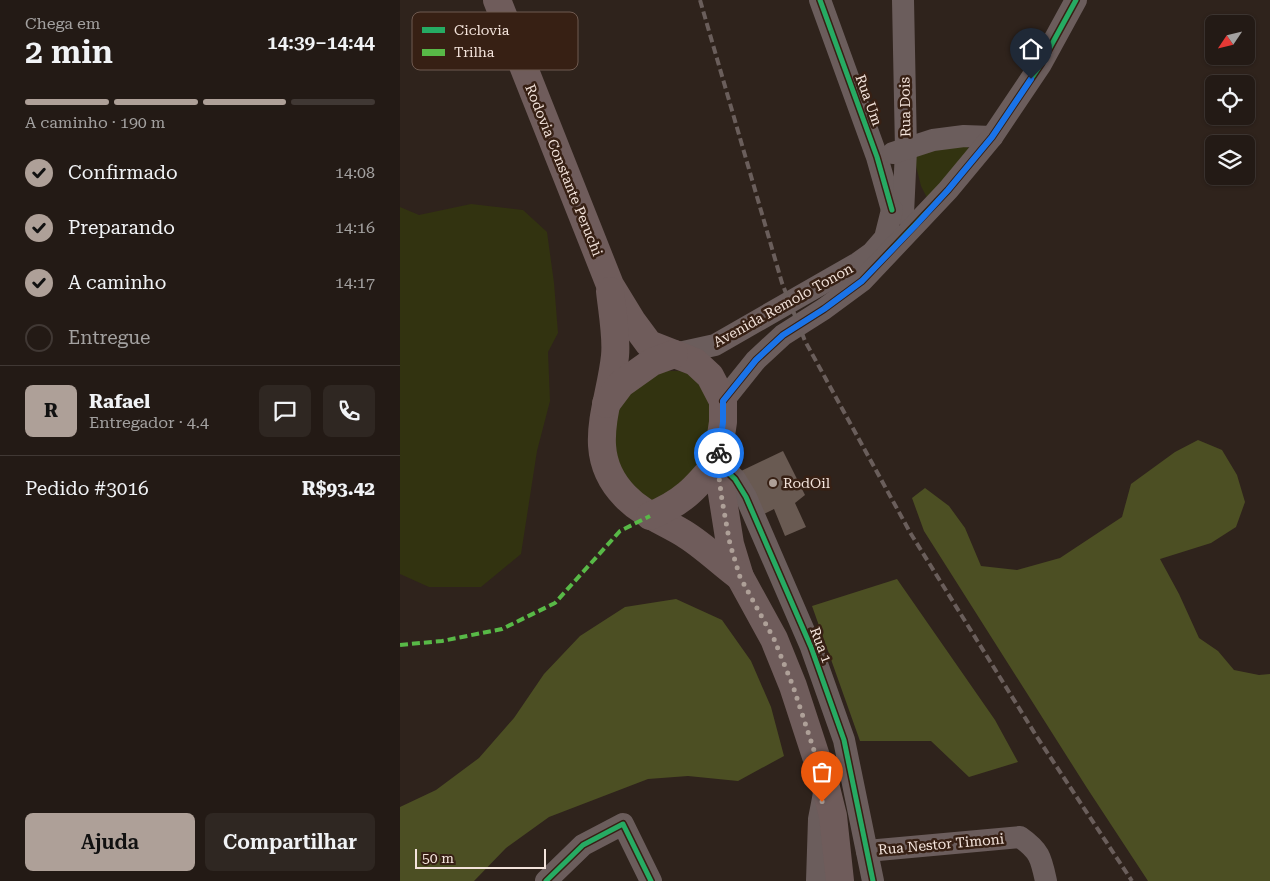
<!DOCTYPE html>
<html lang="pt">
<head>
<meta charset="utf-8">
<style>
  body { margin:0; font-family:"Roboto Serif",serif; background:#2f2722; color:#f1f3f6; height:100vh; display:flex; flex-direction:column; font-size:19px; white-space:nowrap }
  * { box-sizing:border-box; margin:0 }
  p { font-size:16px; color:#a3a1a0 }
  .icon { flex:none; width:28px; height:28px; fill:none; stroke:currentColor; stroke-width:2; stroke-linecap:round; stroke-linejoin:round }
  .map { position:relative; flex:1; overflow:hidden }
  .drawer { display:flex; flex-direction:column; background:#231a15; width:400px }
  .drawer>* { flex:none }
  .needle { width:32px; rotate:235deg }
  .buttons { position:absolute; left:805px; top:15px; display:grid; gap:10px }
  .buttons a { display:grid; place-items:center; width:50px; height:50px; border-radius:8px; background:#231a15; box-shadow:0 1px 4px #0004,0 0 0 1px #403834; font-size:25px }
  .scale { position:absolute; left:15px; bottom:12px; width:131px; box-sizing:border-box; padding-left:5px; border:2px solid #f3e3db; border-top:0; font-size:14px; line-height:18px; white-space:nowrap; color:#f3e3db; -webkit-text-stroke:4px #372014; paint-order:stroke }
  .pin { position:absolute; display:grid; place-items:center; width:42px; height:42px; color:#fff; margin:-51px -21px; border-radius:50% 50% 50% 0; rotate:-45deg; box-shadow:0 0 5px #0007 }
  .pin .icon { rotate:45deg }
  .courier { position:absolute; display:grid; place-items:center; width:50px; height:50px; margin:-25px; border:4px solid #1a73e8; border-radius:50%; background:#fff; color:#222; box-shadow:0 1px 6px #0007 }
  .summary em { font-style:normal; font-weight:600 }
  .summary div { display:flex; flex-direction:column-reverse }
  .summary { display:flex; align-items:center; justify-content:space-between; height:85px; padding:0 25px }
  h1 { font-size:32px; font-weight:600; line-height:38px }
  .bar { display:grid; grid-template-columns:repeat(4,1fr); gap:8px 5px; align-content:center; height:60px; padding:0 25px }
  .bar i { height:6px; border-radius:4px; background:#403834 }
  .bar .selected { background:#aea098 }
  .bar p { grid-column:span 4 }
  .line { display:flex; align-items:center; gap:12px; padding:0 25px; border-top:1px solid #403834 }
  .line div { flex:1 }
  .round { display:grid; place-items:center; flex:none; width:52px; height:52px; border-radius:8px; background:#2f2722 }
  ol { padding:0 25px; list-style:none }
  li { display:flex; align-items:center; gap:15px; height:55px }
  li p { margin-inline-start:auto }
  li .icon { padding:5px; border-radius:50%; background:#aea098; color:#111; stroke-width:4 }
  li:last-child { color:#a3a1a0 }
  li i { width:28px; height:28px; border:2px solid #403834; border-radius:50% }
  .button { display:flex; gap:10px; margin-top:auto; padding:10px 25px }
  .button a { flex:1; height:58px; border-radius:8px; background:#aea098; color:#111; font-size:20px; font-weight:600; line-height:58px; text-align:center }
  .button a+a { background:#2f2722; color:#f1f3f6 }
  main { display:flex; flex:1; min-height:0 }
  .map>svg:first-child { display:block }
  .green { fill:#323310 }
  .forest { fill:#4c4f23 }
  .building { fill:#695a52 }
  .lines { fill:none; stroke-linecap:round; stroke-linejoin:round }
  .minor { stroke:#6b5d5c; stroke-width:22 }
  .major { stroke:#6f5c5b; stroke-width:28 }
  .rail { stroke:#6a5e5b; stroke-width:4; stroke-dasharray:8 4; stroke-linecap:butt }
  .quiet { stroke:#58b947; stroke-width:4; stroke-dasharray:8 4; stroke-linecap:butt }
  .cycleway-casing { stroke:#372014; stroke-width:8 }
  .cycleway { stroke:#26ab63; stroke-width:5 }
  .done { stroke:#aea098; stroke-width:5; stroke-dasharray:0 9 }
  .route { stroke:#1a73e8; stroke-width:6 }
  .poi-dot { fill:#aea098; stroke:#372014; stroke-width:2 }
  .labels { text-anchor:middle; stroke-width:5; stroke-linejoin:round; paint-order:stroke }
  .street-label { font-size:14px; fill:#f3e3db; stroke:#372014 }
  .poi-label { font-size:14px; fill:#f3e3db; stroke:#372014; text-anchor:start }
  .key { fill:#372014; stroke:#6f5a50; stroke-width:1 }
  .key-label { font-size:14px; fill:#f3e3db }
</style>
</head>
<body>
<main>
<section class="drawer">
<div class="summary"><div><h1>2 min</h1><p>Chega em</p></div><em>14:39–14:44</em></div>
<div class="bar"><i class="selected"></i><i class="selected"></i><i class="selected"></i><i></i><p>A caminho · 190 m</p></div>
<ol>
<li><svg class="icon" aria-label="check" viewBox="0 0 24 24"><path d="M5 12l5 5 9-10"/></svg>Confirmado<p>14:08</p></li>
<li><svg class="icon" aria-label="check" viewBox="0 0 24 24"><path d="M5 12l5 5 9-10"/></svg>Preparando<p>14:16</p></li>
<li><svg class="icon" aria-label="check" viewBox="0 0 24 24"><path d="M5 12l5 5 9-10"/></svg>A caminho<p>14:17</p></li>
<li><i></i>Entregue</li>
</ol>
<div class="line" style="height:90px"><b class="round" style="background:#aea098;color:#111">R</b><div><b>Rafael</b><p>Entregador · 4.4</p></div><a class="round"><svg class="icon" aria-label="chat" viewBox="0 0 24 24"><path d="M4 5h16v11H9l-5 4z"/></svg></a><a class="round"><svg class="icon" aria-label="phone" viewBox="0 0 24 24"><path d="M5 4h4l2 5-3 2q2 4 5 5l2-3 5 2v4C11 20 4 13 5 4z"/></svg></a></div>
<div class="line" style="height:65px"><div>Pedido #3016</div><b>R$93.42</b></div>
<div class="button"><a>Ajuda</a><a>Compartilhar</a></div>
</section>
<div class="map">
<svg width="870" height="881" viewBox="0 0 870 881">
  <rect width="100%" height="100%" fill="#2f231c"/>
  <g class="green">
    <path d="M563,144L572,150L527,198L521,186L513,154Z"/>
    <path d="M71,204L123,210L147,232L154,283L158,333L148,352L150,401L137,451L121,554L81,587H29L0,574V207L19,215Z"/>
    <path d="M267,371H279L290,374L306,390L311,415L309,439L299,460L281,489L261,500H250L224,479L212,443L217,413L228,395L252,376Z"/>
  </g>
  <g class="forest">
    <path d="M798,440L822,450L837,475L845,502L836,527L811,543L760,559L779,594L799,638L818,651L834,670L859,675L870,674V881H748L687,788L524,531L512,498L525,488L549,506L565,528L581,566L617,570L660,558L722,517L731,484L775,452Z"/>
    <path d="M497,579L595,720L618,762L569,777L531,741H460L412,606Z"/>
    <path d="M276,599L322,620L351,661L371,707L384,756L338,781L288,776L248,779L149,817L106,848L74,881H0V807L36,790L79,758L114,718L144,674L180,636L225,607Z"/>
  </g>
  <path class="building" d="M383,451L405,495L395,503L406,527L385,536L374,509L364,514L341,471Z"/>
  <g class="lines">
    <g class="minor">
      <path d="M420,0L477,157L492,210"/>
      <path d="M503,0L506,150L503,214"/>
      <path d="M493,153L533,140L564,136L592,137"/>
      <path d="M274,354L315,345L458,263L472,253L485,238L492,210"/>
      <path d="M323,401L356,360L383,335L424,309L462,281L548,190L592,137L641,64L676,0"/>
      <path d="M317,462L335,479L346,497L411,647L444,740L473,881"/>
      <path d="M467,851L620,837C640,851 641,858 646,881"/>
      <path d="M146,881L183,845L223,824L251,881"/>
      <path d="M417,881L419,819L425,788"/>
    </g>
    <g class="major">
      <path d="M97,0L210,285L232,321L249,344L295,362L310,376L323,401V422L317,462L330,544L340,577L374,639L393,686L425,784L433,816L440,881"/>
      <path d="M210,291C212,310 217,337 215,356C210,406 183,453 225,496C241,513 263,521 283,533C303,545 321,563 340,577"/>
      <path d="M206,404L221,384L252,362L274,354"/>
      <path d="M250,516C283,502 295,489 317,462"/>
    </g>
    <path class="rail" d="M300,0L382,283L405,341L511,534L637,737L732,881"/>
    <path class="quiet" d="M0,645L42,641L102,629L155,603L220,531L250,516"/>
    <defs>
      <g id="cycleway">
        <path d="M420,0L477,157L492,210"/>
        <path d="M323,401L356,360L383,335L424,309L462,281L548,190L592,137L641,64L676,0"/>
        <path d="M317,462L335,479L346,497L411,647L444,740L473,881"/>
        <path d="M146,881L183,845L223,824L251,881"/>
      </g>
    </defs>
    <use href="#cycleway" class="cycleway-casing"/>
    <use href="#cycleway" class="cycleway"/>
  </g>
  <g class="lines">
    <path class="done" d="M319,453L317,462L322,500L330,544L340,577L374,639L393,686L425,784L422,802"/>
    <path class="route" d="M319,453L323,422V401L356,360L383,335L424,309L462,281L515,226L548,190L592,137L631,79"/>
  </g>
  <circle class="poi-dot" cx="373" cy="483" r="5"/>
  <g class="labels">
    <g class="street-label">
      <text transform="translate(469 100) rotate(70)" y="5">Rua Um</text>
      <text transform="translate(505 107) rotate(-91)" y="5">Rua Dois</text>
      <text transform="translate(164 170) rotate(68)" y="5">Rodovia Constante Peruchi</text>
      <text transform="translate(383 305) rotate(-29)" y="5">Avenida Remolo Tonon</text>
      <text transform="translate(421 645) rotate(69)" y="5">Rua 1</text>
      <text transform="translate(541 844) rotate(-5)" y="5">Rua Nestor Timoni</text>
    </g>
    <g class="poi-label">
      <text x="383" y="488">RodOil</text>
    </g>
  </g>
  <rect x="12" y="12" width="166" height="58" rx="8" class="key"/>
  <rect x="22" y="27" width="23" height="6" fill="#26ab63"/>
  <rect x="22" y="49" width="23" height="7" fill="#58b947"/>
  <g class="key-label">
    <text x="54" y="35">Ciclovia</text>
    <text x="54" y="57">Trilha</text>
  </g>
</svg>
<div class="buttons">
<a><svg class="needle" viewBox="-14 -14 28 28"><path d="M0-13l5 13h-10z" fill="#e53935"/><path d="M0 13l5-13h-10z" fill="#a3a1a0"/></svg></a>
<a><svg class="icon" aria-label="locate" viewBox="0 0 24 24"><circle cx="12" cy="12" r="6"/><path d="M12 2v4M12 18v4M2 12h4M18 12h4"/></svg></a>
<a><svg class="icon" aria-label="layers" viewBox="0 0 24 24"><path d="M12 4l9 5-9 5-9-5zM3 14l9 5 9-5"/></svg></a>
</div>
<div class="scale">50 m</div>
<div class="pin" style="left:422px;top:802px;background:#ea580c"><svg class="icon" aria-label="bag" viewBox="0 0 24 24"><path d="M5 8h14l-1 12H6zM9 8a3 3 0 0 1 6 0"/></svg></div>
<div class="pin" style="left:631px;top:79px;background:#1f2937"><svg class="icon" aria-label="home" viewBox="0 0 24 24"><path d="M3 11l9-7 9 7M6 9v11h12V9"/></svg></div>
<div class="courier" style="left:319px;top:453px"><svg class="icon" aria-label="bike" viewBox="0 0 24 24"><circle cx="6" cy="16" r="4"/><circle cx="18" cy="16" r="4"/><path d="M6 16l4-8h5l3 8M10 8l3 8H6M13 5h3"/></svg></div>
</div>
</main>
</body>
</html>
